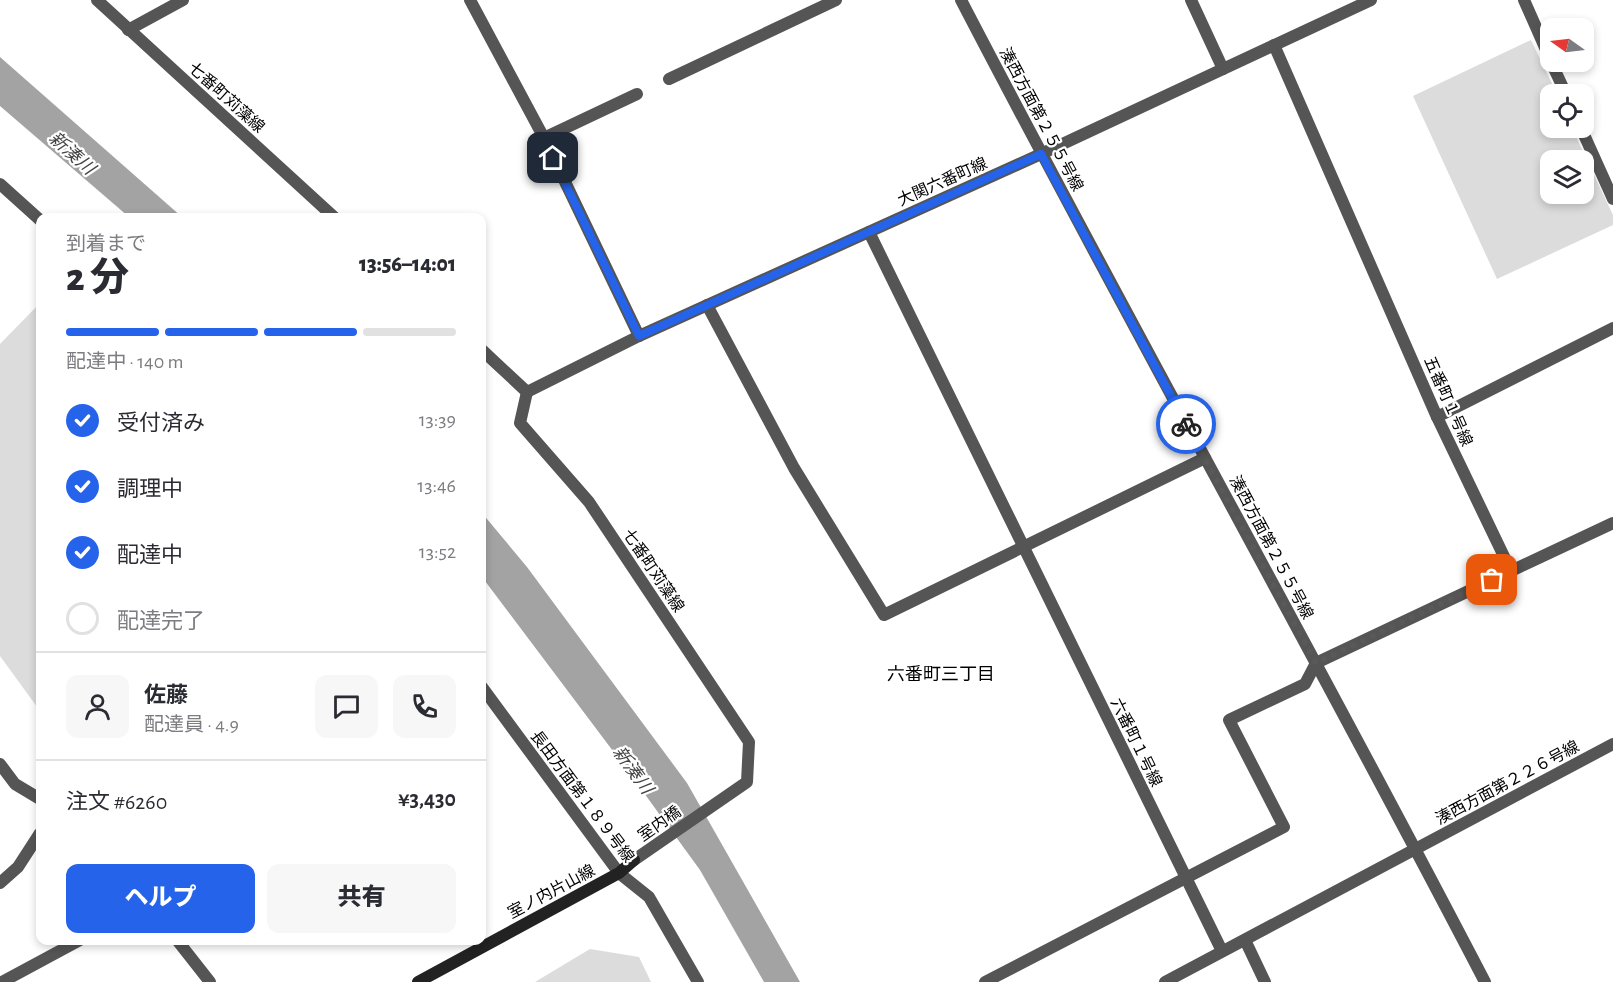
<!DOCTYPE html>
<html lang="ja">
<head>
<meta charset="utf-8">
<style>
  body { margin:0; font-family:"Alegreya Sans","Noto Sans JP",sans-serif; background:#f7f7f7; color:#2b2b33; height:100vh; display:flex; flex-direction:column; font-size:22px; white-space:nowrap }
  * { box-sizing:border-box; margin:0 }
  p { font-size:20px; color:#7c7c81 }
  .icon { flex:none; width:33px; height:33px; fill:none; stroke:currentColor; stroke-width:2; stroke-linecap:round; stroke-linejoin:round }
  .map { position:relative; flex:1; overflow:hidden }
  .details { position:absolute; left:36px; top:213px; width:450px; height:732px; display:flex; flex-direction:column; background:#fff; border-radius:12px; box-shadow:0 3px 9px #0003 }
  .details>* { flex:none }
  .needle { width:39px; rotate:284deg }
  .buttons { position:absolute; left:1540px; top:18px; display:grid; gap:12px }
  .buttons a { display:grid; place-items:center; width:54px; height:54px; border-radius:12px; background:#fff; box-shadow:0 3px 9px #0003; font-size:30px }
  .pin { position:absolute; display:grid; place-items:center; width:51px; height:51px; color:#fff; margin:-26px; border-radius:12px; box-shadow:0 3px 9px #0006 }
  .courier { position:absolute; display:grid; place-items:center; width:60px; height:60px; margin:-30px; border:4px solid #2563eb; border-radius:50%; background:#fff; color:#222; box-shadow:0 2px 8px #0007 }
  .headline em { font-style:normal; font-weight:800 }
  .headline div { display:flex; flex-direction:column-reverse }
  .headline { display:flex; align-items:center; justify-content:space-between; height:102px; padding:0 30px }
  h1 { font-size:39px; font-weight:800; line-height:45px }
  .bar { display:grid; grid-template-columns:repeat(4,1fr); gap:9px 6px; align-content:center; height:72px; padding:0 30px }
  .bar i { height:8px; border-radius:4px; background:#e1e1e2 }
  .bar .active { background:#2563eb }
  .bar p { grid-column:span 4 }
  .line { display:flex; align-items:center; gap:15px; padding:0 30px; border-top:2px solid #e1e1e2 }
  .line div { flex:1 }
  .round { display:grid; place-items:center; flex:none; width:63px; height:63px; border-radius:12px; background:#f7f7f7 }
  ol { padding:0 30px; list-style:none }
  li { display:flex; align-items:center; gap:18px; height:66px }
  li p { margin-inline-start:auto }
  li .icon { padding:6px; border-radius:50%; background:#2563eb; color:#fff; stroke-width:4 }
  li:last-child { color:#7c7c81 }
  li i { width:33px; height:33px; border:3px solid #e1e1e2; border-radius:50% }
  .action { display:flex; gap:12px; margin-top:auto; padding:12px 30px }
  .action a { flex:1; height:69px; border-radius:12px; background:#2563eb; color:#fff; font-size:24px; font-weight:800; line-height:69px; text-align:center }
  .action a+a { background:#f7f7f7; color:#2b2b33 }
  .map>svg:first-child { display:block }
  .green { fill:#dcdcdc; fill-rule:evenodd }
  .water { fill:#a3a3a3 }
  .lines { fill:none; stroke-linecap:round; stroke-linejoin:round }
  .lane { stroke:#555; stroke-width:12 }
  .street { stroke:#555; stroke-width:12 }
  .secondary { stroke:#222; stroke-width:12 }
  .done { stroke:#595959; stroke-width:6; stroke-dasharray:0 10.8 }
  .route { stroke:#2563eb; stroke-width:8 }
  .labels { text-anchor:middle; stroke-width:4.5; stroke-linejoin:round; paint-order:stroke }
  .street-label { font-size:16px; fill:#000; stroke:#fff }
  .water-label { font-size:18px; font-style:italic; fill:#444; stroke:#fff }
  .neighbourhood-label { font-size:18px; fill:#000; stroke:#fff }
</style>
</head>
<body>
<div class="map">
<svg width="1613" height="982" viewBox="0 0 1613 982">
  <rect width="100%" height="100%" fill="#fff"/>
  <g class="green">
    <path d="M1531,40L1557,94H1551V128H1572L1613,215V225L1497,279L1413,96ZM1551,160H1584V194H1551Z"/>
    <path d="M40,303V711L0,656V344Z"/>
    <path d="M590,949L639,957L651,982H535Z"/>
  </g>
  <g class="water">
    <path d="M0,57L182,217H129L0,106Z"/>
    <path d="M482,513L527,567L687,783L800,982H764L700,870L628,771L482,577Z"/>
  </g>
  <g class="lines">
    <g class="lane">
      <path d="M669,79L836,0"/>
      <path d="M544,138L637,94"/>
    </g>
    <g class="street">
      <path d="M97,0L335,218"/>
      <path d="M470,0L544,138L639,336"/>
      <path d="M961,0C1132,329 1314,653 1485,982"/>
      <path d="M1191,0L1223,69"/>
      <path d="M1524,0L1551,61"/>
      <path d="M128,30L183,0"/>
      <path d="M1551,62L1566,94"/>
      <path d="M1581,128L1613,199"/>
      <path d="M0,184L40,220"/>
      <path d="M869,232L1222,951"/>
      <path d="M707,305L794,468L884,615L1205,458"/>
      <path d="M482,350L527,392"/>
      <path d="M527,392L639,336L1041,154L1371,0"/>
      <path d="M527,392L520,423L589,502L749,742L747,782L634,860"/>
      <path d="M1437,417L1613,328"/>
      <path d="M1511,571L1613,523"/>
      <path d="M482,687L619,873L649,897L698,982"/>
      <path d="M0,764L15,784L40,799"/>
      <path d="M0,883L18,867L40,833"/>
      <path d="M177,940L210,982"/>
      <path d="M1245,940L1265,982"/>
      <path d="M2,982L80,940"/>
      <path d="M985,982L1284,827L1229,720L1305,684L1316,663L1511,571L1437,417L1274,45"/>
      <path d="M1165,982L1613,744"/>
    </g>
    <path class="secondary" d="M418,982L619,873L634,860"/>
  </g>
  <g class="lines">
    <path class="done" d="M1186,424L1316,663L1492,580"/>
    <path class="route" d="M553,158L639,336L1041,154L1186,424"/>
  </g>
  <g class="labels">
    <g class="street-label">
      <text transform="translate(227 97) rotate(42)" y="6">七番町苅藻線</text>
      <text transform="translate(1042 119) rotate(62)" y="6">湊西方面第２５５号線</text>
      <text transform="translate(942 181) rotate(-24)" y="6">大関六番町線</text>
      <text transform="translate(1449 401) rotate(66)" y="6">五番町１号線</text>
      <text transform="translate(1272 547) rotate(62)" y="6">湊西方面第２５５号線</text>
      <text transform="translate(654 570) rotate(56)" y="6">七番町苅藻線</text>
      <text transform="translate(1137 742) rotate(64)" y="6">六番町１号線</text>
      <text transform="translate(1507 782) rotate(-28)" y="6">湊西方面第２２６号線</text>
      <text transform="translate(583 796) rotate(53)" y="6">長田方面第１８９号線</text>
      <text transform="translate(659 823) rotate(-35)" y="6">室内橋</text>
      <text transform="translate(551 891) rotate(-28)" y="6">室ノ内片山線</text>
    </g>
    <g class="water-label">
      <text transform="translate(72 153) rotate(42)" y="6">新湊川</text>
      <text transform="translate(633 770) rotate(54)" y="6">新湊川</text>
    </g>
    <g class="neighbourhood-label">
      <text x="941" y="680">六番町三丁目</text>
    </g>
  </g>
</svg>
<div class="buttons">
<a><svg class="needle" viewBox="-14 -14 28 28"><path d="M0-13l5 13h-10z" fill="#e53935"/><path d="M0 13l5-13h-10z" fill="#7c7c81"/></svg></a>
<a><svg class="icon" aria-label="locate" viewBox="0 0 24 24"><circle cx="12" cy="12" r="6"/><path d="M12 2v4M12 18v4M2 12h4M18 12h4"/></svg></a>
<a><svg class="icon" aria-label="layers" viewBox="0 0 24 24"><path d="M12 4l9 5-9 5-9-5zM3 14l9 5 9-5"/></svg></a>
</div>
<div class="pin" style="left:1492px;top:580px;background:#ea580c"><svg class="icon" aria-label="bag" viewBox="0 0 24 24"><path d="M5 8h14l-1 12H6zM9 8a3 3 0 0 1 6 0"/></svg></div>
<div class="pin" style="left:553px;top:158px;background:#1f2937"><svg class="icon" aria-label="home" viewBox="0 0 24 24"><path d="M3 11l9-7 9 7M6 9v11h12V9"/></svg></div>
<div class="courier" style="left:1186px;top:424px"><svg class="icon" aria-label="bike" viewBox="0 0 24 24"><circle cx="6" cy="16" r="4"/><circle cx="18" cy="16" r="4"/><path d="M6 16l4-8h5l3 8M10 8l3 8H6M13 5h3"/></svg></div>
<section class="details">
<div class="headline"><div><h1>2 分</h1><p>到着まで</p></div><em>13:56–14:01</em></div>
<div class="bar"><i class="active"></i><i class="active"></i><i class="active"></i><i></i><p>配達中 · 140 m</p></div>
<ol>
<li><svg class="icon" aria-label="check" viewBox="0 0 24 24"><path d="M5 12l5 5 9-10"/></svg>受付済み<p>13:39</p></li>
<li><svg class="icon" aria-label="check" viewBox="0 0 24 24"><path d="M5 12l5 5 9-10"/></svg>調理中<p>13:46</p></li>
<li><svg class="icon" aria-label="check" viewBox="0 0 24 24"><path d="M5 12l5 5 9-10"/></svg>配達中<p>13:52</p></li>
<li><i></i>配達完了</li>
</ol>
<div class="line" style="height:108px"><a class="round"><svg class="icon" aria-label="person" viewBox="0 0 24 24"><circle cx="12" cy="8" r="4"/><path d="M4 21q1-7 8-7t8 7"/></svg></a><div><b>佐藤</b><p>配達員 · 4.9</p></div><a class="round"><svg class="icon" aria-label="chat" viewBox="0 0 24 24"><path d="M4 5h16v11H9l-5 4z"/></svg></a><a class="round"><svg class="icon" aria-label="phone" viewBox="0 0 24 24"><path d="M5 4h4l2 5-3 2q2 4 5 5l2-3 5 2v4C11 20 4 13 5 4z"/></svg></a></div>
<div class="line" style="height:78px"><div>注文 #6260</div><b>¥3,430</b></div>
<div class="action"><a>ヘルプ</a><a>共有</a></div>
</section>
</div>
</body>
</html>
